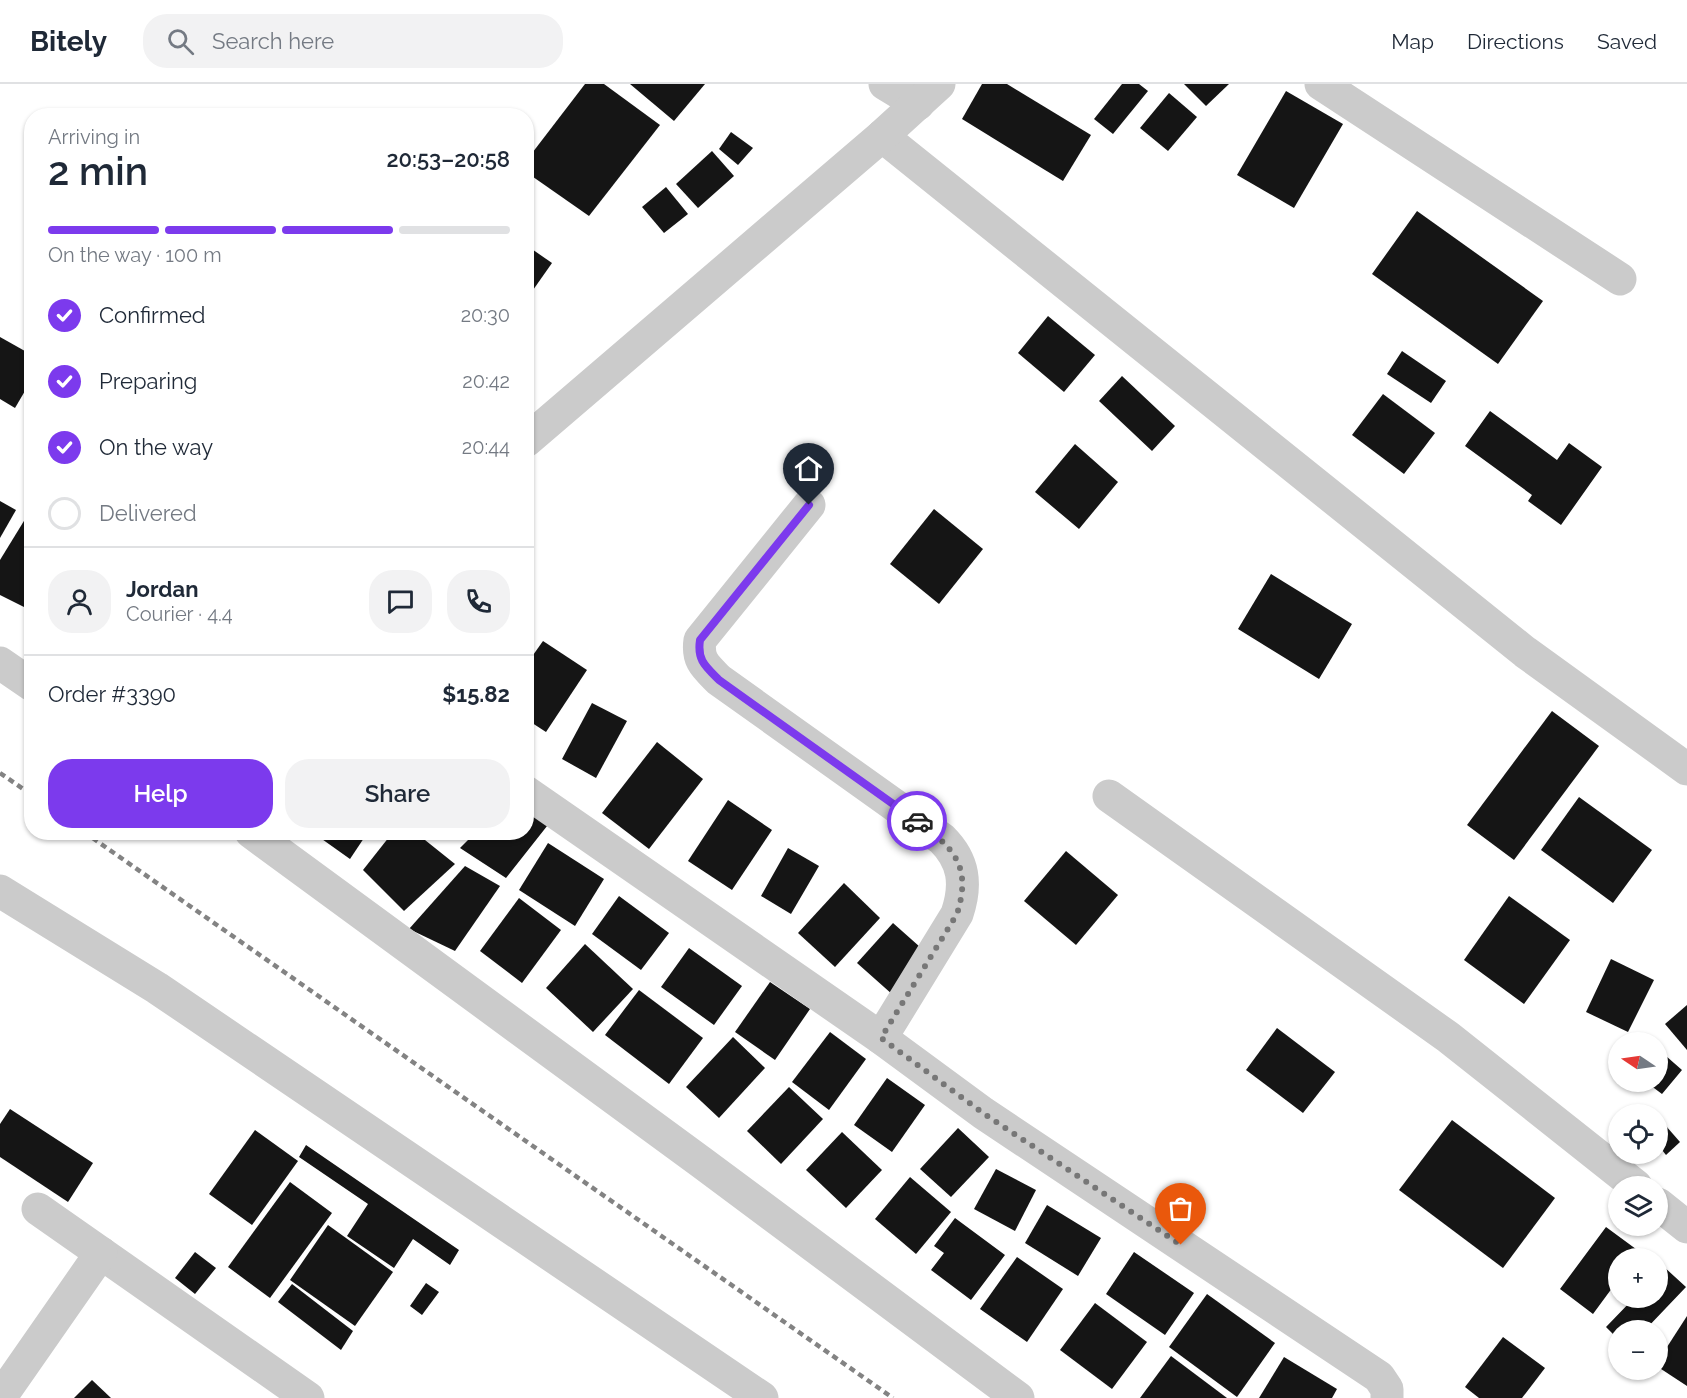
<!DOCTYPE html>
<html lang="en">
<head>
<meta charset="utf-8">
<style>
  body { margin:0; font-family:Raleway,sans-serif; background:#f2f2f3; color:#1f2937; height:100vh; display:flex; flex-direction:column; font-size:22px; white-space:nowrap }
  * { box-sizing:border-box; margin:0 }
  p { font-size:20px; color:#747a83 }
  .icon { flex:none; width:33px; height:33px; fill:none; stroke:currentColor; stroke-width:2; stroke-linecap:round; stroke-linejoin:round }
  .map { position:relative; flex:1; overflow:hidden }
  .sheet { position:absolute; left:24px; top:24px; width:510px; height:732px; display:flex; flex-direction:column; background:#fff; border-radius:24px; box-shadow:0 2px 4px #0004 }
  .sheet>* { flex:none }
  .needle { width:39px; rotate:283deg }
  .buttons { position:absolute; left:1608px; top:948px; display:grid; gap:12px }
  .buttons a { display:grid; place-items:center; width:60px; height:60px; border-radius:50%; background:#fff; box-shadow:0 2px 4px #0004; font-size:30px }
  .pin { position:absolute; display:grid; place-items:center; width:51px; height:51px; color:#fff; margin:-62px -26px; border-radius:50% 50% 50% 0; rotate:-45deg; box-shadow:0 0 6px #0007 }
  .pin .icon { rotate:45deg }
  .courier { position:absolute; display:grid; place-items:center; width:60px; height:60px; margin:-30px; border:4px solid #7c3aed; border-radius:50%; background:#fff; color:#222; box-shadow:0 2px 8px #0007 }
  .headline em { font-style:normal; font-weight:600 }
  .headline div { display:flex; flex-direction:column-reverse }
  .headline { display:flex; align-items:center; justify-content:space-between; height:102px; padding:0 24px }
  h1 { font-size:39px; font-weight:600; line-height:45px }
  .bar { display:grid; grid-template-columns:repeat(4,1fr); gap:9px 6px; align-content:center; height:72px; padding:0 24px }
  .bar i { height:8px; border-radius:4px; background:#e0e1e3 }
  .bar .selected { background:#7c3aed }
  .bar p { grid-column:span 4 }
  .line { display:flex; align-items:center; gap:15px; padding:0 24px; border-top:2px solid #e0e1e3 }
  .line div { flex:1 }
  .round { display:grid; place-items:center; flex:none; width:63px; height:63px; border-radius:24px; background:#f2f2f3 }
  ol { padding:0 24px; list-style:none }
  li { display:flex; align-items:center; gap:18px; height:66px }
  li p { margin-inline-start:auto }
  li .icon { padding:6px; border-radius:50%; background:#7c3aed; color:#fff; stroke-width:4 }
  li:last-child { color:#747a83 }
  li i { width:33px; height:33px; border:3px solid #e0e1e3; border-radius:50% }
  .primary-button { display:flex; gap:12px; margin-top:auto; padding:12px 24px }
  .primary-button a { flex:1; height:69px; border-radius:24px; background:#7c3aed; color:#fff; font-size:24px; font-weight:600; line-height:69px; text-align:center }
  .primary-button a+a { background:#f2f2f3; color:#1f2937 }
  header { display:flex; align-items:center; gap:36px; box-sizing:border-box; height:84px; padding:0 30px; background:#fff; border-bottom:2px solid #e0e1e3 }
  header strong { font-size:28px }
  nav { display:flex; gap:33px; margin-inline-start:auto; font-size:21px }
  .search { width:420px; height:54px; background:#f2f2f3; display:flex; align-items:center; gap:15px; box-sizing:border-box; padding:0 21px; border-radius:24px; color:#747a83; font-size:22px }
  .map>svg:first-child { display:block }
  .building { fill:#151515 }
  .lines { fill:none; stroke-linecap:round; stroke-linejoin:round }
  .minor { stroke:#cbcbcb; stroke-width:33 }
  .rail { stroke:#838383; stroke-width:4.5; stroke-dasharray:6 4.5; stroke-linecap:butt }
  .done { stroke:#777; stroke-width:6; stroke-dasharray:0 10.8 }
  .route { stroke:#7c3aed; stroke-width:8 }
</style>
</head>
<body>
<header>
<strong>Bitely</strong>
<div class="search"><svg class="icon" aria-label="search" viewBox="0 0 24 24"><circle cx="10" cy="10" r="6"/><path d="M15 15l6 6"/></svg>Search here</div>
<nav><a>Map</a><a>Directions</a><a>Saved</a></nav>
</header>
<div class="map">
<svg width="1687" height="1314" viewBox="0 0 1687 1314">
  <rect width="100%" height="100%" fill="#fff"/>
  <g class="building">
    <path d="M585,0H604L660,41L589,132L526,88V77Z"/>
    <path d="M630,0H705L674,37Z"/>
    <path d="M982,0H1007L1091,51L1063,97L962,35Z"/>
    <path d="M1122,0H1139L1148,7L1113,50L1094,35Z"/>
    <path d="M1184,0H1229L1206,22Z"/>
    <path d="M1286,7L1343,40L1294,124L1237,91Z"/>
    <path d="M1169,9L1197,33L1168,67L1140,44Z"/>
    <path d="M731,48L753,64L738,81L719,65Z"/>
    <path d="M712,67L734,92L698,124L676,100Z"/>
    <path d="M666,103L688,130L664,149L642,123Z"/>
    <path d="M1417,127L1543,217L1498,280L1372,190Z"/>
    <path d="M526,161L552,179L526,216Z"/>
    <path d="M1048,232L1095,271L1064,308L1018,269Z"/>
    <path d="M0,253L32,271V295L15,324L0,315Z"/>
    <path d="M1402,267L1446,297L1431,319L1387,290Z"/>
    <path d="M1122,292L1175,342L1152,367L1099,317Z"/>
    <path d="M1383,310L1435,349L1404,390L1352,351Z"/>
    <path d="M1490,327L1557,376L1569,359L1602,383L1561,441L1528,417L1532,411L1465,362Z"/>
    <path d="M1075,360L1118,398L1079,445L1035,408Z"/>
    <path d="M0,417L16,426L0,454Z"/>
    <path d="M934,425L983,465L939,520L890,480Z"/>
    <path d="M27,432L32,435V527L0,511V476Z"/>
    <path d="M1271,490L1352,540L1319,595L1238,545Z"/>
    <path d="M543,557L587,586L546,648L526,635V581Z"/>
    <path d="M592,619L627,637L596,694L562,675Z"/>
    <path d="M1552,627L1599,662L1514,776L1467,741Z"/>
    <path d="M657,658L703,695L649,765L602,729Z"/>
    <path d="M526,712L551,737L506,794L460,764L476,748H526Z"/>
    <path d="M1579,713L1652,766L1613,819L1541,766Z"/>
    <path d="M728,716L772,746L732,806L688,777Z"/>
    <path d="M312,748H368L350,775Z"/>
    <path d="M393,748H415L455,780L404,827L363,786Z"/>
    <path d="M548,759L604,795L575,842L519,806Z"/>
    <path d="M788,764L819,782L791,830L761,812Z"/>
    <path d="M1066,767L1118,811L1076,861L1024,817Z"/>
    <path d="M465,782L500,802L455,867L409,845Z"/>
    <path d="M844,799L880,834L835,883L798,849Z"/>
    <path d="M619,812L669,849L641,886L592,850Z"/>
    <path d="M1509,812L1570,856L1524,920L1464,876Z"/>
    <path d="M519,814L561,846L522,899L480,867Z"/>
    <path d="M893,839L929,871L893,911L857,879Z"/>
    <path d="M585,860L633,905L593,948L546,904Z"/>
    <path d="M689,864L742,902L714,941L661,903Z"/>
    <path d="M1611,875L1654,896L1628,948L1586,928Z"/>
    <path d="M770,898L810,925L775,976L735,948Z"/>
    <path d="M639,906L703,954L669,1000L605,951Z"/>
    <path d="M1687,921V966L1665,940Z"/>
    <path d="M1277,944L1335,988L1303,1029L1246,986Z"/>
    <path d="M830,948L866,975L829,1026L792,998Z"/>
    <path d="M733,953L765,984L719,1034L686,1003Z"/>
    <path d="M1658,965L1682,986L1662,1010L1646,998H1658Z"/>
    <path d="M887,994L925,1021L892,1068L854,1041Z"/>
    <path d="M789,1003L823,1035L781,1080L747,1047Z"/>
    <path d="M10,1025L93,1079L68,1118L0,1073V1040Z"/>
    <path d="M1452,1036L1555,1114L1503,1184L1399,1106Z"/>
    <path d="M1666,1042L1680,1058L1666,1071L1658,1061V1050Z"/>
    <path d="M958,1044L989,1073L951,1113L920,1085Z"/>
    <path d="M255,1046L298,1077L252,1141L209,1110Z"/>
    <path d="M842,1048L882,1086L846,1124L806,1086Z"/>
    <path d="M306,1061L459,1166L450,1181L413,1155L394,1184L347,1152L368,1120L299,1073Z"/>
    <path d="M996,1085L1036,1106L1015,1147L974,1125Z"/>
    <path d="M910,1093L951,1128L916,1170L875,1135Z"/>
    <path d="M290,1098L332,1129L270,1214L228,1183Z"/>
    <path d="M1047,1121L1101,1154L1078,1192L1025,1159Z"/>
    <path d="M955,1134L1005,1171L971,1216L931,1186L944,1169L934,1162Z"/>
    <path d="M328,1141L393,1188L355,1242L290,1196Z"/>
    <path d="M1606,1143L1640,1168L1635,1174H1618V1196L1593,1230L1560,1205Z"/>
    <path d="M195,1168L216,1184L195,1210L175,1194Z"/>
    <path d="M1134,1168L1194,1209L1165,1251L1106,1210Z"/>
    <path d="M1017,1173L1063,1205L1027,1258L980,1225Z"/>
    <path d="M1663,1182L1686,1203L1645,1246H1618V1255L1606,1243L1634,1214H1658V1188Z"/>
    <path d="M426,1199L439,1208L422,1231L410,1222Z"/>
    <path d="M292,1200L353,1247L341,1266L278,1218Z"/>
    <path d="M1207,1210L1275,1259L1237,1313L1169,1263Z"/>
    <path d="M1095,1219L1147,1258L1112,1305L1060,1266Z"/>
    <path d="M1687,1232V1302L1658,1283V1277Z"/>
    <path d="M1503,1253L1545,1284L1522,1314H1479L1465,1303Z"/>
    <path d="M1171,1272L1227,1314H1140Z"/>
    <path d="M1284,1273L1337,1305L1332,1314H1259Z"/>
    <path d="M92,1296L111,1314H74Z"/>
  </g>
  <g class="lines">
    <g class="minor">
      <path d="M885,0L918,20"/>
      <path d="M1321,0L1620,195"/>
      <path d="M882,52L1525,568L1687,685"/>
      <path d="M526,357L882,52L939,0"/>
      <path d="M809,421L700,556C697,576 705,582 719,596L942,755C964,777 967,800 957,830L881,954"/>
      <path d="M0,579L32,601"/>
      <path d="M526,708L881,954L983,1029L1379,1293L1387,1305V1314"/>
      <path d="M1109,712L1448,953L1636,1102"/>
      <path d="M251,748L701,1078L1018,1314"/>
      <path d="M0,807L157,904L762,1314"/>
      <path d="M1658,1120L1687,1143"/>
      <path d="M38,1125L308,1314"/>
      <path d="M0,1314L101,1169"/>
    </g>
    <g class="rail">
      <path d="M0,689L32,711"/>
      <path d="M84,748L893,1314"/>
    </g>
  </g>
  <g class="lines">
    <path class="done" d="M917,737C954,764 972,782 957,830L881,954L983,1029L1181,1161"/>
    <path class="route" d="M809,421L700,556C697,576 705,582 719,596L917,737"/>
  </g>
</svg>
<div class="buttons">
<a><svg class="needle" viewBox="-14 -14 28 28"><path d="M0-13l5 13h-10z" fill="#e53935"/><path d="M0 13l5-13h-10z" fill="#747a83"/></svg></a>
<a><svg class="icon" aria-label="locate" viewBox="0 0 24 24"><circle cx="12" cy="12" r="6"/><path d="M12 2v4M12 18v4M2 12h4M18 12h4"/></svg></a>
<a><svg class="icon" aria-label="layers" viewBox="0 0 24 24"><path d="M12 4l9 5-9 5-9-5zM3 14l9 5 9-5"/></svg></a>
<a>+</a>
<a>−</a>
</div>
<div class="pin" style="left:1181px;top:1161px;background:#ea580c"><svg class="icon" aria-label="bag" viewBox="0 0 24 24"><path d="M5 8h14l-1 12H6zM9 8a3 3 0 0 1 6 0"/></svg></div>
<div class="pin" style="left:809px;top:421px;background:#1f2937"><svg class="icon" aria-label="home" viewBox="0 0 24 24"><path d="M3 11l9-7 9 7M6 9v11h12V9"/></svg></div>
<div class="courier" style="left:917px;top:737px"><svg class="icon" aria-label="car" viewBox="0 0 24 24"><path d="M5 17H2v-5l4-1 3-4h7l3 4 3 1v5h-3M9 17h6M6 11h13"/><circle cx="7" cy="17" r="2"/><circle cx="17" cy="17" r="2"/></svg></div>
<section class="sheet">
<div class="headline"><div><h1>2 min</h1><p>Arriving in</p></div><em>20:53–20:58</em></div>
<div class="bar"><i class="selected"></i><i class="selected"></i><i class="selected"></i><i></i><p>On the way · 100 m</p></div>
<ol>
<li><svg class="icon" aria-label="check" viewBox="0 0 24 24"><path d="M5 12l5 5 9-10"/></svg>Confirmed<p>20:30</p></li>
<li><svg class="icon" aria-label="check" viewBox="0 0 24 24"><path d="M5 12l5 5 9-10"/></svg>Preparing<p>20:42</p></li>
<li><svg class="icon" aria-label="check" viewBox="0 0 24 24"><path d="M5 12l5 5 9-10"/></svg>On the way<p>20:44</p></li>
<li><i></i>Delivered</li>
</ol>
<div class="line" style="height:108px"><a class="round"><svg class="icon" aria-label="person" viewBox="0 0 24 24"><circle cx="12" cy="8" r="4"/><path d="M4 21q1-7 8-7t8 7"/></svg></a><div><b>Jordan</b><p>Courier · 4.4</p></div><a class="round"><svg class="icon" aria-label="chat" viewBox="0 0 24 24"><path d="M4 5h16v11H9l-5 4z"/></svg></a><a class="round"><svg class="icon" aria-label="phone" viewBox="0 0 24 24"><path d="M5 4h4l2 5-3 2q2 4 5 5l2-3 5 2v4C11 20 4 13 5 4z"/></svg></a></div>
<div class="line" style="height:78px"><div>Order #3390</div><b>$15.82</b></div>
<div class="primary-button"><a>Help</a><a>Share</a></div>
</section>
</div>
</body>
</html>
